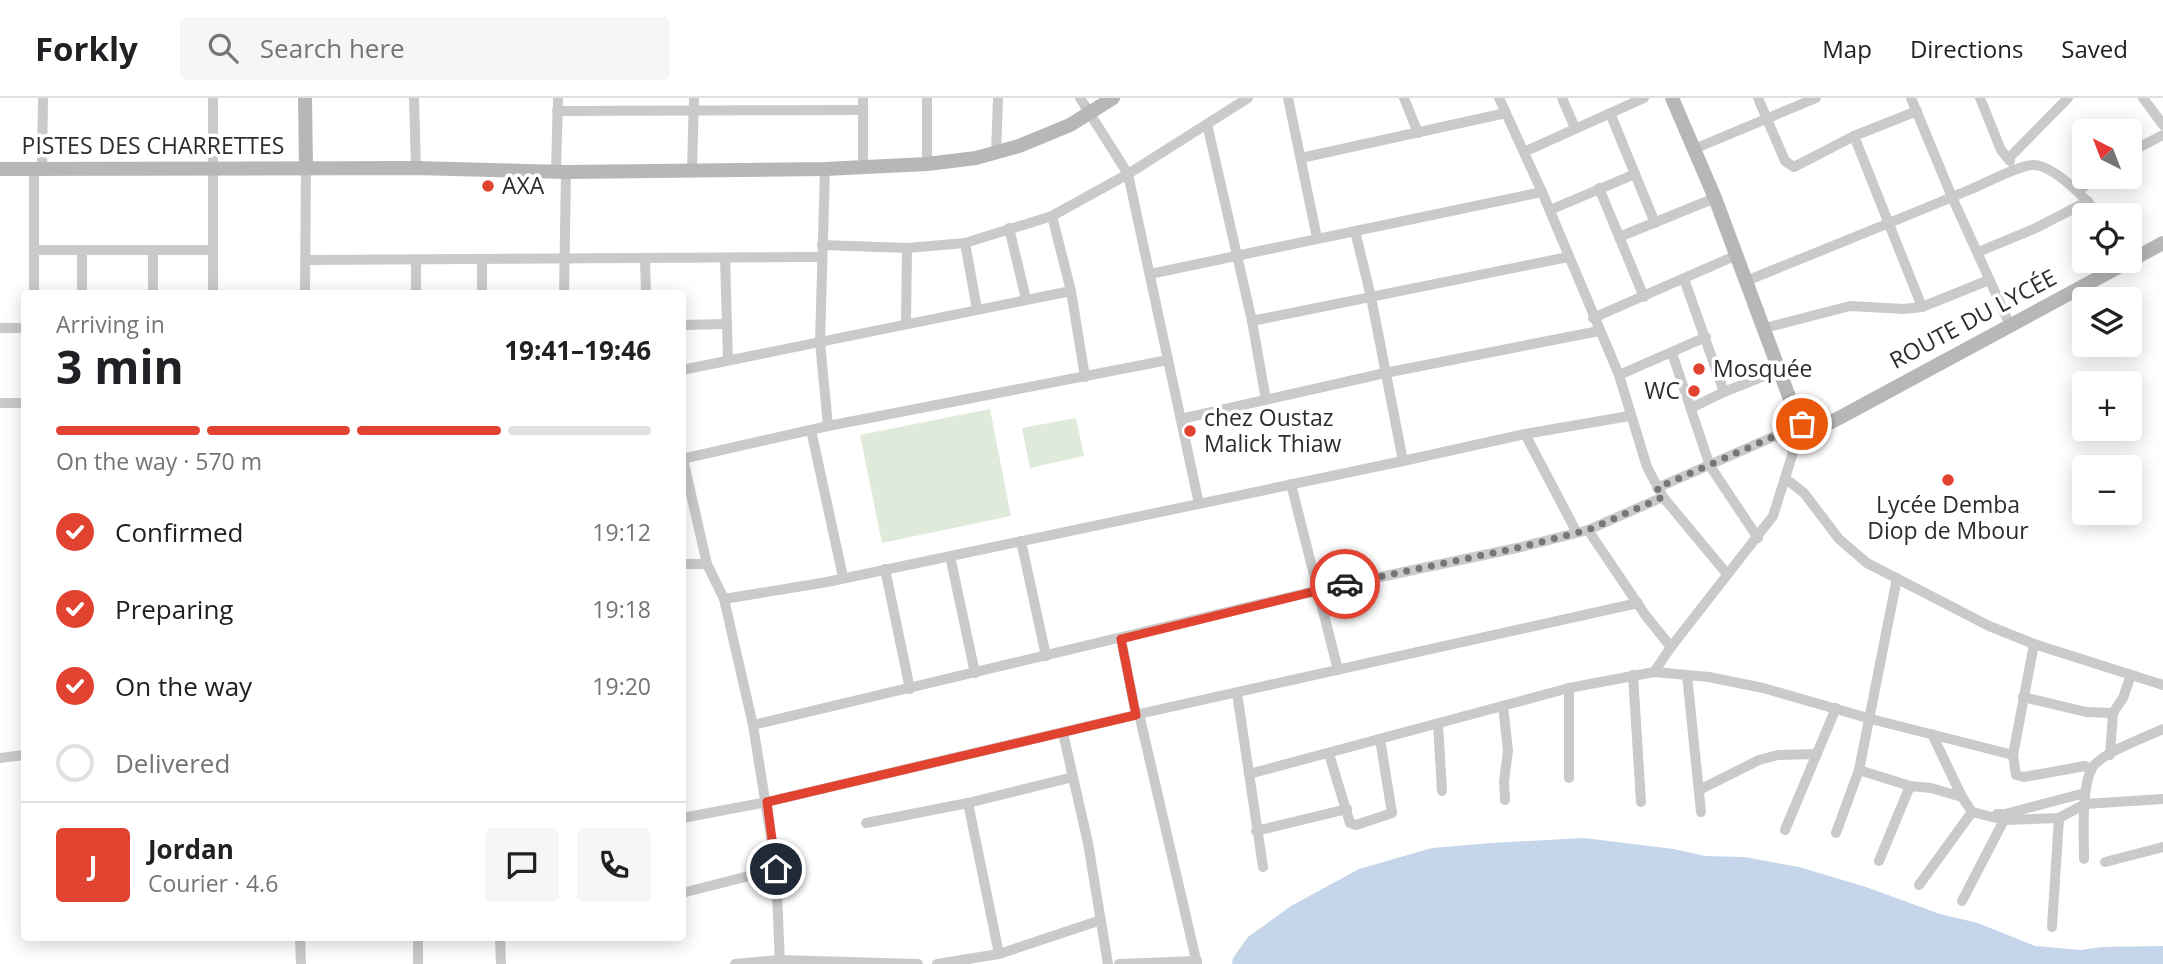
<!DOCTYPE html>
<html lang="en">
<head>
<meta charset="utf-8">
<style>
  body { margin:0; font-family:"Open Sans",sans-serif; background:#f6f6f6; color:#202124; height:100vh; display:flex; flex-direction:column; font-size:26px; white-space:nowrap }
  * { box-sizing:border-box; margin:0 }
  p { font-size:23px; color:#757577 }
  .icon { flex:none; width:38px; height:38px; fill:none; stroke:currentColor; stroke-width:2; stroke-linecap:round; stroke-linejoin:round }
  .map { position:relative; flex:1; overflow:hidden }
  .sheet { position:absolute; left:21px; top:192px; width:665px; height:651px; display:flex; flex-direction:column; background:#fff; border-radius:7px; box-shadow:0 4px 18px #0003 }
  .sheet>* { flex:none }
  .needle { width:46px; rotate:318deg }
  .tools { position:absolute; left:2072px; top:21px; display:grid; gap:14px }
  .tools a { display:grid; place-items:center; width:70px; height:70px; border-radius:7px; background:#fff; box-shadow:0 4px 18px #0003; font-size:35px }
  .pin { position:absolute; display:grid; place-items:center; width:60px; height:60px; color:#fff; margin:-30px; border:4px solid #fff; border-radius:50%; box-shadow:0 2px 7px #0007 }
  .courier { position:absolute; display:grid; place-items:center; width:70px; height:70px; margin:-35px; border:5px solid #e24330; border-radius:50%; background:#fff; color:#222; box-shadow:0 2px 9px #0007 }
  .overview em { font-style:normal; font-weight:700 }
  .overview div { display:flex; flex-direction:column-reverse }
  .overview { display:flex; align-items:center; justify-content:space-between; height:119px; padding:0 35px }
  h1 { font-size:46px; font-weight:700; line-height:52px }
  .bar { display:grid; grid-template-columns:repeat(4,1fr); gap:10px 7px; align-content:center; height:84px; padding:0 35px }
  .bar i { height:9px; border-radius:5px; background:#e0e0e0 }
  .bar .selected { background:#e24330 }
  .bar p { grid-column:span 4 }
  .line { display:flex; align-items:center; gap:18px; padding:0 35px; border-top:2px solid #e0e0e0 }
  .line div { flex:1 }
  .round { display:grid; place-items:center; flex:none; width:74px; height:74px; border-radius:7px; background:#f6f6f6 }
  ol { padding:0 35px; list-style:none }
  li { display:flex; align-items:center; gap:21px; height:77px }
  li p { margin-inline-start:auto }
  li .icon { padding:7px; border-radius:50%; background:#e24330; color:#fff; stroke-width:4 }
  li:last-child { color:#757577 }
  li i { width:38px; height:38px; border:4px solid #e0e0e0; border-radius:50% }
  header { display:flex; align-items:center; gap:42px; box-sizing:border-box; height:98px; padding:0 35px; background:#fff; border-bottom:2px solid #e0e0e0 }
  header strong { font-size:33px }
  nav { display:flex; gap:38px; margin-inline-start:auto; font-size:24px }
  .search { width:490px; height:63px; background:#f6f6f6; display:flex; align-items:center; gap:18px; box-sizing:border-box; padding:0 24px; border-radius:7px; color:#757577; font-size:26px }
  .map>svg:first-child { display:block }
  .green { fill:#e0eada }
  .water { fill:#c6d6ea }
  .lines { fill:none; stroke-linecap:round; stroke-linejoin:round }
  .minor { stroke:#cacaca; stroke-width:10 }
  .secondary { stroke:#b7b7b7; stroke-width:14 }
  .done { stroke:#767676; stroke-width:7; stroke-dasharray:0 12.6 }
  .route { stroke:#e24330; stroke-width:9 }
  .poi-dot { fill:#e24330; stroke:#fff; stroke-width:2.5 }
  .labels { text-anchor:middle; stroke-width:7; stroke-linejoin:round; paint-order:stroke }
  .street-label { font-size:23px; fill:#2d2d2d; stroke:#fff }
  .poi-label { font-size:23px; fill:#2d2d2d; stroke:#fff; text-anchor:start }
</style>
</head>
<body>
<header>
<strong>Forkly</strong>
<div class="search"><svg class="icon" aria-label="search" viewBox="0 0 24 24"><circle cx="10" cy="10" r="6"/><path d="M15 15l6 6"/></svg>Search here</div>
<nav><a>Map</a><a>Directions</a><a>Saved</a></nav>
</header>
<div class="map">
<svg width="2163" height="866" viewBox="0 0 2163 866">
  <rect width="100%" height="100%" fill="#fff"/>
  <g class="green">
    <path d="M990,311L1011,418L882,445L860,337Z"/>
    <path d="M1076,320L1084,358L1030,370L1022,330Z"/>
  </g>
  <path class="water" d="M1584,740L1674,751L1705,758L1744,759L1799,769L1866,789L1940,816L1978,825L2035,848L2081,852L2101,849L2163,848V866H1232L1233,860L1248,839L1291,808L1359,771L1432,750L1491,745Z"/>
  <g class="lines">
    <g class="minor">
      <path d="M213,0V196"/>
      <path d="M414,0L416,70"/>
      <path d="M1080,0L1128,76L1199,406"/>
      <path d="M1288,0L1317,140"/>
      <path d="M1404,0L1418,35"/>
      <path d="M1499,0L1542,94L1619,277L1647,369L1663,399L1727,476"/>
      <path d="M1562,0L1575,30"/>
      <path d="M1758,0L1785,63L1794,69L1854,38L1917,13"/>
      <path d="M1911,0L1952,99L2010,227"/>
      <path d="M1980,0L2001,52L2010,63"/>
      <path d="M2143,0L2163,27"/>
      <path d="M557,13L863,12"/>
      <path d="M1610,15L1655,125"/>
      <path d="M1207,26L1252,223L1266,302"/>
      <path d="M1854,38L1922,209"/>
      <path d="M1694,51L1816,0"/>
      <path d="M1524,54L1644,0"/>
      <path d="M2130,54L2163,37"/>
      <path d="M996,56L998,0"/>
      <path d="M1301,60L1506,15"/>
      <path d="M2008,61L2068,0"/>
      <path d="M927,66V0"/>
      <path d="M863,68V0"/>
      <path d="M42,71L43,0"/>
      <path d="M692,71L694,0"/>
      <path d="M825,71L820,244L828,328"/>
      <path d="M556,73L558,0"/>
      <path d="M1599,90L1644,199"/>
      <path d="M2078,93L2097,79"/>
      <path d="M1550,112L1635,76"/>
      <path d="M1052,118L1071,193L1085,279"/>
      <path d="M1009,130L1026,201"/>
      <path d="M1355,133L1371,199L1403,363"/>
      <path d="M1619,139L1715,100"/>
      <path d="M965,145L977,211"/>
      <path d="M822,147L907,150L965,145L1052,118L1128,76L1248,0"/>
      <path d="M34,152H213"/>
      <path d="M1978,154L2036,130L2088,103"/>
      <path d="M725,160L728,262"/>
      <path d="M645,161L646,196"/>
      <path d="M305,162L822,159"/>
      <path d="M416,162V196"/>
      <path d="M1150,176L1542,94"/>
      <path d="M1684,181L1724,294"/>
      <path d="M1746,183C1820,153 1895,123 1969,92C1984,86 2019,67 2033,67C2054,67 2086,101 2099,117"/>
      <path d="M34,196V71"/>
      <path d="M82,196V152"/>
      <path d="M153,196V152"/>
      <path d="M305,196L306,70"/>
      <path d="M482,196V162"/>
      <path d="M564,196L566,74"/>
      <path d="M1593,220L1737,157"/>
      <path d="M1252,223L1568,159"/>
      <path d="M906,225L907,150"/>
      <path d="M682,227L727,226"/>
      <path d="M0,230H24"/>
      <path d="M1765,230L1850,208L1904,211L1922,209L1989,182"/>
      <path d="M1672,255L1710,368L1758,440"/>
      <path d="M682,272L1071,193"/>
      <path d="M1619,277L1706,239"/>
      <path d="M0,305H24"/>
      <path d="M1691,310L1724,294L1779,272"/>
      <path d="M1181,321L1385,275L1599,233"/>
      <path d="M811,332L843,479"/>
      <path d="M1525,336L1576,433"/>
      <path d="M682,361L828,328L1168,262"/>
      <path d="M683,361L707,466L724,501L753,627L776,771L780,866"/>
      <path d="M1786,381L1804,395L1839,441L1867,465L1989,528L2034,546L2163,587"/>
      <path d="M1291,386L1338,572"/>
      <path d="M1657,390L1802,326"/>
      <path d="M1588,432L1646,518L1671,549"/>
      <path d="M1021,443L1046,558"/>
      <path d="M950,458L975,575"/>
      <path d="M682,466H707"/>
      <path d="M885,471L910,591"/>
      <path d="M724,501L827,484L1403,363L1525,336L1629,318"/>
      <path d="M1121,541L1136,617"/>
      <path d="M2034,546L2013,657L2016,677L2024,679L2085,668L2091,672"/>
      <path d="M1654,574L1671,549L1773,418L1802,326"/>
      <path d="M1633,577L1641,704"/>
      <path d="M1687,577L1701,714"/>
      <path d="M1237,595L1263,769"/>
      <path d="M2023,599L2086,614L2113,615L2123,600L2131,577"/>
      <path d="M1503,608L1508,653L1504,683L1505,702"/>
      <path d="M1139,616L1197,866"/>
      <path d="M1438,626L1442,693"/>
      <path d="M753,627L1319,492L1517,450L1588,432L1663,399"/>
      <path d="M1063,635L1088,745L1108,866"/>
      <path d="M1932,636L1962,699"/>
      <path d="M1329,656L1350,725L1356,727L1392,715L1380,641"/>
      <path d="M2110,657L2113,615"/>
      <path d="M0,660L24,657"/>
      <path d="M1859,672L1910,688L1931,690L1962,699L1972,714L2004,722L2059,720L2085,706L2163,701"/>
      <path d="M1249,676L1569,590L1654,574L1709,579L1763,590L1871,621L2013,657"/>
      <path d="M1569,680V590"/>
      <path d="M1699,692L1759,662L1778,657L1817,656"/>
      <path d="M968,705L999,856"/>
      <path d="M1997,716H2005L2085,695"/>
      <path d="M682,720L767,704L1139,616L1638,505"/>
      <path d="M866,725L968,705L1073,679"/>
      <path d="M1785,732L1836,610"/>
      <path d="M1256,733L1347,711"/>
      <path d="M1836,735L1859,672L1897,480"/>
      <path d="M2084,761C2084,737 2081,690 2092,670C2101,655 2146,639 2163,631"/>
      <path d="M1879,763L1910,688"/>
      <path d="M2105,764L2163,749"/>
      <path d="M1919,787L1972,714"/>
      <path d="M682,795L776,771"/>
      <path d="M1962,803L2004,722"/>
      <path d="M2052,829L2059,720"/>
      <path d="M300,840L301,866"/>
      <path d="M418,840V866"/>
      <path d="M500,840L501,866"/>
      <path d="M735,866L779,862L918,866"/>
      <path d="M937,866L999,856L1101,822"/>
      <path d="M1119,866L1197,863"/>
    </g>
    <g class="secondary">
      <path d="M305,0L306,70"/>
      <path d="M1672,0L1715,100L1794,312L1802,326L1829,325L1839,320L2163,145"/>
      <path d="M0,71L416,70L566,74L825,71L927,66L976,60L1019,48L1070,27L1113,0"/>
    </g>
  </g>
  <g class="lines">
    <path class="done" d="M1345,486L1517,450L1588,432L1663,399L1657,390L1802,326"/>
    <path class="route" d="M776,771L767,704L1136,617L1121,541L1345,486"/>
  </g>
  <g class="poi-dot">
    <circle cx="488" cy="88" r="7"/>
    <circle cx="1699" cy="271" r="7"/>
    <circle cx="1694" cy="293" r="7"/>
    <circle cx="1190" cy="333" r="7"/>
    <circle cx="1948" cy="382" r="7"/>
  </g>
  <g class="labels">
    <g class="street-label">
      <text x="153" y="56">PISTES DES CHARRETTES</text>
      <text transform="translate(1973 221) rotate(-28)" y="8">ROUTE DU LYCÉE</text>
    </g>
    <g class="poi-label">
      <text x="502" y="96">AXA</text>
      <text x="1713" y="279">Mosquée</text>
      <text x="1680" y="301" text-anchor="end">WC</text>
      <text x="1204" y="328">chez Oustaz<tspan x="1204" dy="26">Malick Thiaw</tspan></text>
      <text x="1948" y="415" text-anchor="middle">Lycée Demba<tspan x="1948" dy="26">Diop de Mbour</tspan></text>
    </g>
  </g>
</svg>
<div class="tools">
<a><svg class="needle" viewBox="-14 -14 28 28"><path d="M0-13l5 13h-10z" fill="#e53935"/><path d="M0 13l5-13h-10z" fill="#757577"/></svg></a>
<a><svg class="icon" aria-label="locate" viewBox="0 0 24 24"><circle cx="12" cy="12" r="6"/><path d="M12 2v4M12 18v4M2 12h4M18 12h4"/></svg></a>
<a><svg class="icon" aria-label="layers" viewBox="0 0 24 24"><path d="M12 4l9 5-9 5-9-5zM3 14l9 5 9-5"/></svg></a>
<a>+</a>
<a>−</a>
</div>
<div class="pin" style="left:1802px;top:326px;background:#ea580c"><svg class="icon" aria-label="bag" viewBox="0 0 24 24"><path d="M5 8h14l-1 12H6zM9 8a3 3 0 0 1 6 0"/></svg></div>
<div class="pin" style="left:776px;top:771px;background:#1f2937"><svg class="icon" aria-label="home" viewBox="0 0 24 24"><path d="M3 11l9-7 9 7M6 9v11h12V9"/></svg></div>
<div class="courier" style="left:1345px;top:486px"><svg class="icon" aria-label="car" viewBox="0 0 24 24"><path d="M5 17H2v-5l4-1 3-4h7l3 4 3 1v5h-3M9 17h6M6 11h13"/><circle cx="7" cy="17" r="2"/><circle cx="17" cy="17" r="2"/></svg></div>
<section class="sheet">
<div class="overview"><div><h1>3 min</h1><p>Arriving in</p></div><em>19:41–19:46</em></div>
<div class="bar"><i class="selected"></i><i class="selected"></i><i class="selected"></i><i></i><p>On the way · 570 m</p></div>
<ol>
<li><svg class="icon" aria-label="check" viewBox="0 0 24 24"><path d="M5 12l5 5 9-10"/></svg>Confirmed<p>19:12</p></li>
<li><svg class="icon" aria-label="check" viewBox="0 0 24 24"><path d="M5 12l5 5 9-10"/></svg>Preparing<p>19:18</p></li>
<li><svg class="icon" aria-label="check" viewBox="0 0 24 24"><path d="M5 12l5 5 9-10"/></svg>On the way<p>19:20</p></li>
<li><i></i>Delivered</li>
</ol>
<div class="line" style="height:126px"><b class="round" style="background:#e24330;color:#fff">J</b><div><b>Jordan</b><p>Courier · 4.6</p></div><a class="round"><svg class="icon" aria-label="chat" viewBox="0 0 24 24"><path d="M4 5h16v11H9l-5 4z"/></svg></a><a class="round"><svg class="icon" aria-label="phone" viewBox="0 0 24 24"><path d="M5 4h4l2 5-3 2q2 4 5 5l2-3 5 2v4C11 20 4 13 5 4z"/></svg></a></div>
</section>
</div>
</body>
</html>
